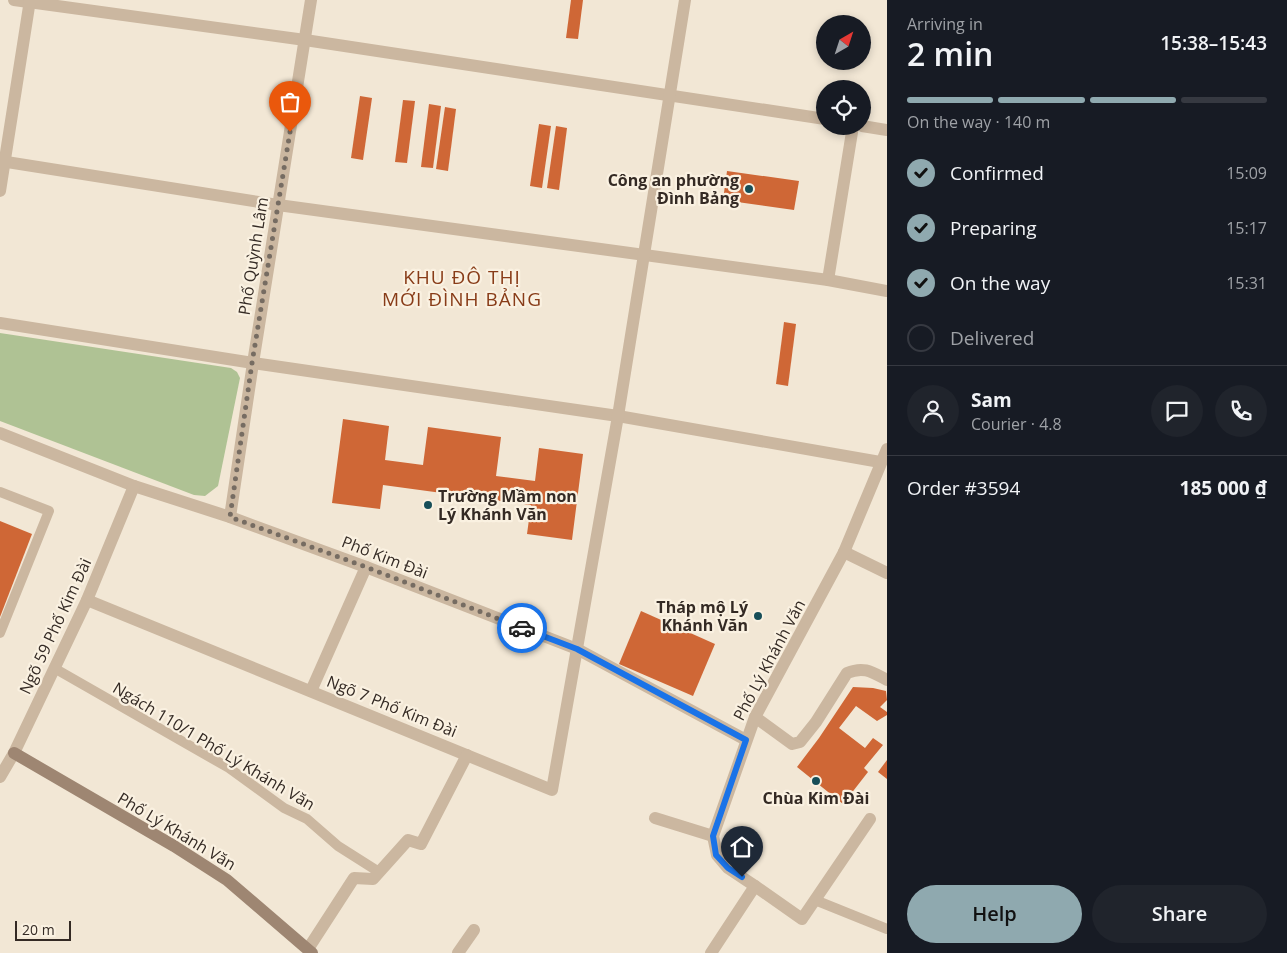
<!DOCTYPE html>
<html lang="en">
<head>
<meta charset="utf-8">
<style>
  body { margin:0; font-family:"Open Sans",sans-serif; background:#20242c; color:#f1f3f6; height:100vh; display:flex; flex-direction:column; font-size:19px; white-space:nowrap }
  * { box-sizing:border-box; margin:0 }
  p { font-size:16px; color:#9ea1a6 }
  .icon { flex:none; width:28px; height:28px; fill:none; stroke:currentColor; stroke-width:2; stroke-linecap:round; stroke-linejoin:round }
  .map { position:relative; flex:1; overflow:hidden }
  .sheet { display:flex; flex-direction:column; background:#171b24; width:400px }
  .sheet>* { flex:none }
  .needle { width:32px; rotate:39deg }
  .tools { position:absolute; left:816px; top:15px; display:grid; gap:10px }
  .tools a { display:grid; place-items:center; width:55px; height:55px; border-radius:50%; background:#171b24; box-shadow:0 2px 8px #0003; font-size:25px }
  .scale { position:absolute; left:15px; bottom:12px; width:56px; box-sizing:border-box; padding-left:5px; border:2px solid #342a24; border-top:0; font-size:14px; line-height:18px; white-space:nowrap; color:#342a24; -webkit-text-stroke:4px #faf1e1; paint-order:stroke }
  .pin { position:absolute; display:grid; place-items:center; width:42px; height:42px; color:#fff; margin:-51px -21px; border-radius:50% 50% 50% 0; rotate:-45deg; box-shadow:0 0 5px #0007 }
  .pin .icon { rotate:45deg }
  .courier { position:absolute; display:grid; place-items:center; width:50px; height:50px; margin:-25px; border:4px solid #1a73e8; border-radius:50%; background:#fff; color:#222; box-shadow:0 1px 6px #0007 }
  .head em { font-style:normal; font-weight:600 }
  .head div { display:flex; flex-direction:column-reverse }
  .head { display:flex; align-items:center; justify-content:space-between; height:85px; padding:0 20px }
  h1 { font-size:32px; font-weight:600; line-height:38px }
  .bar { display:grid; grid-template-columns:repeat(4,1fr); gap:8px 5px; align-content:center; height:60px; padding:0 20px }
  .bar i { height:6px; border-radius:4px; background:#363941 }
  .bar .active { background:#8fa9af }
  .bar p { grid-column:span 4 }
  .line { display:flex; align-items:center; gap:12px; padding:0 20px; border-top:1px solid #363941 }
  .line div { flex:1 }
  .round { display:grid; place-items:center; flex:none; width:52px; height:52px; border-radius:26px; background:#20242c }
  ol { padding:0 20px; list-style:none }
  li { display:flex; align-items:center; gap:15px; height:55px }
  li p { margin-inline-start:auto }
  li .icon { padding:5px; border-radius:50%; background:#8fa9af; color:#111; stroke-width:4 }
  li:last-child { color:#9ea1a6 }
  li i { width:28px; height:28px; border:2px solid #363941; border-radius:50% }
  .cta { display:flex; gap:10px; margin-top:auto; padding:10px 20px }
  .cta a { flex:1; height:58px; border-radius:30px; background:#8fa9af; color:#111; font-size:20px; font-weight:600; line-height:58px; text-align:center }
  .cta a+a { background:#20242c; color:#f1f3f6 }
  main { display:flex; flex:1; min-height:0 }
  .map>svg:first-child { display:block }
  .green { fill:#afc294 }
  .building { fill:#cf6736 }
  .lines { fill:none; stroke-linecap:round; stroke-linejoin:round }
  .service { stroke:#cbb7a0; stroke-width:10 }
  .minor { stroke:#cbb7a0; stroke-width:12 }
  .tertiary { stroke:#cbb7a0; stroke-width:12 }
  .secondary { stroke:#9e8672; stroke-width:12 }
  .done { stroke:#766c62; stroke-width:5; stroke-dasharray:0 9 }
  .route { stroke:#1a73e8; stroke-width:6 }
  .poi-dot { fill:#174e58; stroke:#faf1e1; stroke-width:2 }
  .labels { text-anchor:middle; stroke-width:4.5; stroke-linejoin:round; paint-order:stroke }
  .poi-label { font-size:16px; font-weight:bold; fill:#342a24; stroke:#faf1e1; text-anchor:end }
  .street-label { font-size:16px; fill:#342a24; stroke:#faf1e1 }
  .quarter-label { font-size:19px; letter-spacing:1px; fill:#883c18; stroke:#faf1e1 }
</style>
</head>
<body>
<main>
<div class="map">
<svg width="887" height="953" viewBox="0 0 887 953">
  <rect width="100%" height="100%" fill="#f2e7d5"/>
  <path class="green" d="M0,333L231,368L237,372L240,378L218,486L205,496L194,495L0,421Z"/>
  <g class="building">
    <path d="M571,0H583L578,39L566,38Z"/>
    <path d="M360,96L372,98L363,160L351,158Z"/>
    <path d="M403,100L415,101L407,163L395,162Z"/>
    <path d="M429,104L441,106L433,168L421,167Z"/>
    <path d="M445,107L456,109L448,171L436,169Z"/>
    <path d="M539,124L551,126L542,188L530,186Z"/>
    <path d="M556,126L567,128L559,190L547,188Z"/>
    <path d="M727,171L799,181L794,210L723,200Z"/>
    <path d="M784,322L796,324L788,386L776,384Z"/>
    <path d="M343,419L389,426L385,460L423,465L428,427L501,437L496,476L535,481L539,448L583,454L572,540L527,534L531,505L383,485L380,509L332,503Z"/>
    <path d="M0,521L32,534L0,617Z"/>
    <path d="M641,611L715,644L693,696L619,664Z"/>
    <path d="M853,687L873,688L886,691L887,700L880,707L887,712V715L877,721L856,706L839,728L865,748L873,738L883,745L864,768L868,772L843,804L797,767L819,738Z"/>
    <path d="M887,760V779L878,772Z"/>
  </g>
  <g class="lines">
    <g class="service">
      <path d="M0,492L49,511L0,633"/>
      <path d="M54,668L229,768L284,808L307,819L338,846L379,872"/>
      <path d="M815,900L887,929"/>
    </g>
    <g class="minor">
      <path d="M14,0L305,40L825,119"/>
      <path d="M862,126L887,130"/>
      <path d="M0,161L278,205L828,280L887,291"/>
      <path d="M0,191L30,0"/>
      <path d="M828,280L853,126"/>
      <path d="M0,323L253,363L618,416L880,462"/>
      <path d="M0,433L134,486L230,517L366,567L577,649L746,740"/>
      <path d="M230,517L253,363L311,0"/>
      <path d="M844,552L887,573"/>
      <path d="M87,600L552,790L618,416L685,0"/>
      <path d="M311,691L366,567"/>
      <path d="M755,717L792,744L800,742L816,722L847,673C864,666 872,672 887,680"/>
      <path d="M0,777L14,753L87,600L134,486"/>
      <path d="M655,818L713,836"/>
      <path d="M755,886L802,919L870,819"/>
      <path d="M308,949L354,878L373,879L408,840L421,844L467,755"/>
      <path d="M458,953L474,930"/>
    </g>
    <path class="tertiary" d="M711,953L755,886L728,868L717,855L713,836L755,717L844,552L887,449"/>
    <path class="secondary" d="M14,753L174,846L227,880L312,953"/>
  </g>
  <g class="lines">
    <path class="done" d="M290,132L252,363L230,517L366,567L522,628"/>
    <path class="route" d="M522,628L577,649L746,740L713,836L716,855L728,868L742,877"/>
  </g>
  <g class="poi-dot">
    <circle cx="749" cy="189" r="5"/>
    <circle cx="428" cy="505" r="5"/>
    <circle cx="758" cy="616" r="5"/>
    <circle cx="816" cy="781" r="5"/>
  </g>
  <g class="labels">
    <g class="poi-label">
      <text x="739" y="186">Công an phường<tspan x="739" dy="18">Đình Bảng</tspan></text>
      <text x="438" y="502" text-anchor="start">Trường Mầm non<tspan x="438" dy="18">Lý Khánh Văn</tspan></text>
      <text x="748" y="613">Tháp mộ Lý<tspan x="748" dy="18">Khánh Văn</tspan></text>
      <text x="816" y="804" text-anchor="middle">Chùa Kim Đài</text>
    </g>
    <g class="street-label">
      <text transform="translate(253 256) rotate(-81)" y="6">Phố Quỳnh Lâm</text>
      <text transform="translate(385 557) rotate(21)" y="6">Phố Kim Đài</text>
      <text transform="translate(55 626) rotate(-65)" y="6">Ngõ 59 Phố Kim Đài</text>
      <text transform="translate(769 660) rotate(-62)" y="6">Phố Lý Khánh Văn</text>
      <text transform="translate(392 706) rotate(22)" y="6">Ngõ 7 Phố Kim Đài</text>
      <text transform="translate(214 746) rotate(31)" y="6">Ngách 110/1 Phố Lý Khánh Văn</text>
      <text transform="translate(177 831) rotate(31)" y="6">Phố Lý Khánh Văn</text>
    </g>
    <g class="quarter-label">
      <text x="462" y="284">KHU ĐÔ THỊ<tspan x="462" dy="22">MỚI ĐÌNH BẢNG</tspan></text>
    </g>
  </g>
</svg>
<div class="tools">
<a><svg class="needle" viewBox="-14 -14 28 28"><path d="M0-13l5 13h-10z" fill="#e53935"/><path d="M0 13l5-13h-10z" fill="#9ea1a6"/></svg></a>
<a><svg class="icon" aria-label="locate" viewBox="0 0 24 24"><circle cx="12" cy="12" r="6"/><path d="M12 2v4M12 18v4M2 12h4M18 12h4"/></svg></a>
</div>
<div class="scale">20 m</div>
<div class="pin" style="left:290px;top:132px;background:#ea580c"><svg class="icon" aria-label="bag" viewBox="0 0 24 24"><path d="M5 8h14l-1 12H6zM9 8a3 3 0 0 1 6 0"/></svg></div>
<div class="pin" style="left:742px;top:877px;background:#1f2937"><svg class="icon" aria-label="home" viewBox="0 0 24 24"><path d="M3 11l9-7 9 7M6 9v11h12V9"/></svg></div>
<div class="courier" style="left:522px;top:628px"><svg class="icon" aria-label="car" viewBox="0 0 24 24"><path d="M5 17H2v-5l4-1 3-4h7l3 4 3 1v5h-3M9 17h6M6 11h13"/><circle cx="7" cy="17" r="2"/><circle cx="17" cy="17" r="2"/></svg></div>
</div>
<section class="sheet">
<div class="head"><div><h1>2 min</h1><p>Arriving in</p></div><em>15:38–15:43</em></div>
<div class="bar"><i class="active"></i><i class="active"></i><i class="active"></i><i></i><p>On the way · 140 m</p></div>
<ol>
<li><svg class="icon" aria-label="check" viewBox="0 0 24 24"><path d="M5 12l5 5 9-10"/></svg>Confirmed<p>15:09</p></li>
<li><svg class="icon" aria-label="check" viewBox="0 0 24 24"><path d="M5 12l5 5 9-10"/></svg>Preparing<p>15:17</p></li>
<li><svg class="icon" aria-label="check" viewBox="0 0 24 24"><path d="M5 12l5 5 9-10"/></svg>On the way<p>15:31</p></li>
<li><i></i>Delivered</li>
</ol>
<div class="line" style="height:90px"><a class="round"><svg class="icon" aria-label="person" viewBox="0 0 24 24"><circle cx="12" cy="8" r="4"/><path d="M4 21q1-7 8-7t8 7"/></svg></a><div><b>Sam</b><p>Courier · 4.8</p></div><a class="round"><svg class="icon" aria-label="chat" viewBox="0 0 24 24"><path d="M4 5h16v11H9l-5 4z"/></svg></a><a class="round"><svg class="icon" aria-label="phone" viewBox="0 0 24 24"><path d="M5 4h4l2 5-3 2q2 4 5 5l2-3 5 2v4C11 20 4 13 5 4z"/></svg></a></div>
<div class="line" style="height:65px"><div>Order #3594</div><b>185 000 ₫</b></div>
<div class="cta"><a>Help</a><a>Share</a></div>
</section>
</main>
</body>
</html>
